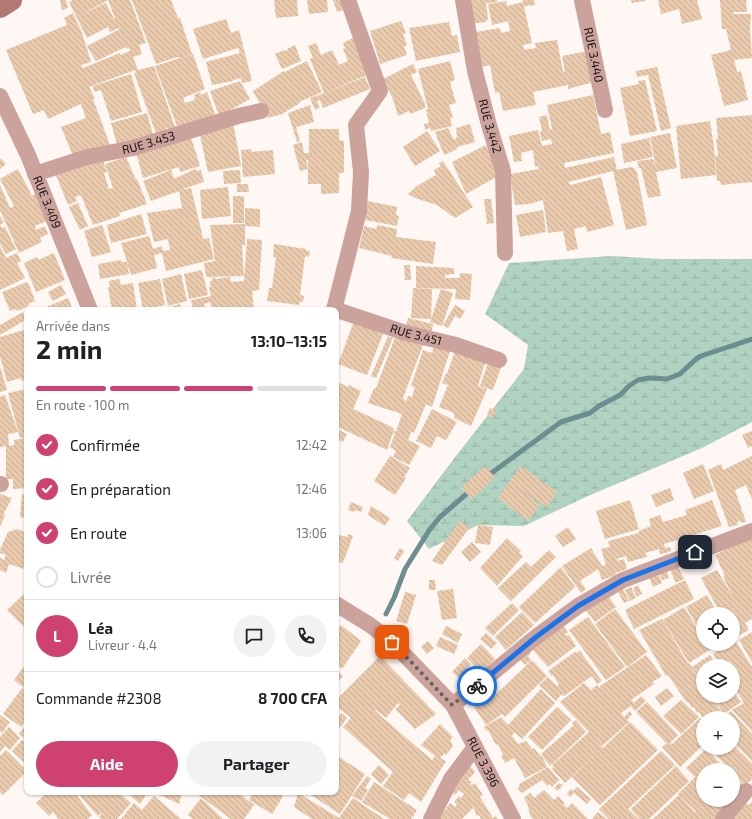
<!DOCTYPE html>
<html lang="fr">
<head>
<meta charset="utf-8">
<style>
  body { margin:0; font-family:"Exo 2",sans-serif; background:#f2f2f2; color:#202124; height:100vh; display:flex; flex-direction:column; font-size:15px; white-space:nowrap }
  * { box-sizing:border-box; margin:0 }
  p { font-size:13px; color:#757577 }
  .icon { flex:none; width:22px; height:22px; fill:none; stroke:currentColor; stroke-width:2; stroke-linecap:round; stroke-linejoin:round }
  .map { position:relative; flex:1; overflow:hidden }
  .details { position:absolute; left:24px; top:307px; width:315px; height:488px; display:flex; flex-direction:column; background:#fff; border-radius:8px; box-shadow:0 1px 3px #0004 }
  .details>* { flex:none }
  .buttons { position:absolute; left:696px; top:607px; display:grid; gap:8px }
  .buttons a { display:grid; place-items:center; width:44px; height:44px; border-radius:50%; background:#fff; box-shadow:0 1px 3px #0004; font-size:20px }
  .pin { position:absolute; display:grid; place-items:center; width:34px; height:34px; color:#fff; margin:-17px; border-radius:8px; box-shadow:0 2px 6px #0006 }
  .courier { position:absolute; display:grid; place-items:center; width:40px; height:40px; margin:-20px; border:3px solid #1a73e8; border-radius:50%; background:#fff; color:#222; box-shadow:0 1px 5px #0007 }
  .overview em { font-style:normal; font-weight:700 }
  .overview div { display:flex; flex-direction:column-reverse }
  .overview { display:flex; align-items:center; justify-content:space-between; height:68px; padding:0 12px }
  h1 { font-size:26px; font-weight:700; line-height:30px }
  .bar { display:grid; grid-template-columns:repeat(4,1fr); gap:6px 4px; align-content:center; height:48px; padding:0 12px }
  .bar i { height:5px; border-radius:3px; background:#e0e0e0 }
  .bar .current { background:#ce4170 }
  .bar p { grid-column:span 4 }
  .line { display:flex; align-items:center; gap:10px; padding:0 12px; border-top:1px solid #e0e0e0 }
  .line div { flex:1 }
  .round { display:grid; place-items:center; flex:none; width:42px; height:42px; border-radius:21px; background:#f2f2f2 }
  ol { padding:0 12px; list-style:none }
  li { display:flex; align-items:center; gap:12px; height:44px }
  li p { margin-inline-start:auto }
  li .icon { padding:4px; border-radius:50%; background:#ce4170; color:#fff; stroke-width:4 }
  li:last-child { color:#757577 }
  li i { width:22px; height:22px; border:2px solid #e0e0e0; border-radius:50% }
  .action { display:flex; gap:8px; margin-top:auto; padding:8px 12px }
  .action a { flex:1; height:46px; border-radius:24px; background:#ce4170; color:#fff; font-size:16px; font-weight:700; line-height:46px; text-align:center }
  .action a+a { background:#f2f2f2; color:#202124 }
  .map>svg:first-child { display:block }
  .wetland { fill:url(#wetland-marsh) }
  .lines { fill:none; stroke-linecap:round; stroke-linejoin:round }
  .stream { stroke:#6c8e90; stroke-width:5 }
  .building { fill:url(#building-back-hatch) }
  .street { stroke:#cca29c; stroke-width:16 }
  .secondary { stroke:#b37870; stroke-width:22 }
  .done { stroke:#676260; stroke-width:4; stroke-dasharray:0 7.2 }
  .route { stroke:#1a73e8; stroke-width:5 }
  .labels { text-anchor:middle; stroke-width:4; stroke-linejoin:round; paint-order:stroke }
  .street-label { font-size:12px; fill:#151211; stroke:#fff7f3 }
</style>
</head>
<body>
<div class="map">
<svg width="752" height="819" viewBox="0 0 752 819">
  <defs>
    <pattern id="wetland-marsh" width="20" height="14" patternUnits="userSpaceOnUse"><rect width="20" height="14" fill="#b0d2c1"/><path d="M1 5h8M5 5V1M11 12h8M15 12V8" fill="none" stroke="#96b3a5"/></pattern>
    <pattern id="building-back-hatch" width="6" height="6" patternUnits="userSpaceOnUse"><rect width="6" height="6" fill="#e9caad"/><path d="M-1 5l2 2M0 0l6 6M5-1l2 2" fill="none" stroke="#c7ac94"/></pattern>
  </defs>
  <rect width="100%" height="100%" fill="#fff7f3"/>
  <path class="wetland" d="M611,256L661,259H752V422L702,448L588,496L524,526L478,525L429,549L407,521L459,452L524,369L528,345L485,314L509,263Z"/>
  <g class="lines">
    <g class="stream">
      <path d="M486,477L561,422L590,413L599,406L620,395L629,386L638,380L649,378L667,379L680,374L696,359L701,356L752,339"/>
      <path d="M386,614L394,598L405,569L430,529L440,517L471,490"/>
    </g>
  </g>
  <g class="building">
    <path d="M60,0H66L68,8L62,10Z"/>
    <path d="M73,0H107V1L82,14L106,3L114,19L115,18L108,0H130L146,43L139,45L142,54L133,57L138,70L154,66L176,130L168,129V128H166L168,132L157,136L134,73L136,72L135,70L89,87L95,99H93L110,145L74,158L61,127L86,118L81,104L48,119L44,110L33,114L6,50L67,25L64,18L73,13L82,33L91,62L81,65L83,68L120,53V55L130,51L129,48L127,49L126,47L96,61L87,46L120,29L119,28L110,32L108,27L87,38L69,2Z"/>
    <path d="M132,0H171L178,18H180L192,54L181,58L177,57L156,64Z"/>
    <path d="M274,0H297L298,16L276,18Z"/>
    <path d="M307,0H327L328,12L309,14Z"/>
    <path d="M333,0H347L349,8L337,12Z"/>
    <path d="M467,0H497V2L486,3L488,18L486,22L470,24Z"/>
    <path d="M523,0H534L535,5L524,6L532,43L523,45L524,50L536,48L535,43L557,40L563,72L565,71L562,56L588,51L594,82L568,89V85L533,92L536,105L503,111L499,92L495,93L490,65L482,67L476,32L500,28L501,33L510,31L508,21L492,25L488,4L506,1L507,6L523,2Z"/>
    <path d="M631,0H645V1L632,3Z"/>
    <path d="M658,0H697L702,19L682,24L679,9L661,14Z"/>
    <path d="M720,0H746L747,12H733V14H751L750,28L752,58L734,60L737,72L741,71L748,100L724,106L711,55L731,50L726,29H722Z"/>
    <path d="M226,19L231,33L239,30L252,81L242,83L241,78L233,80V81L212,85L206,62L240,53L238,48L203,59L193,29Z"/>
    <path d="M401,21L406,33L403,34L407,45L404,46L407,55L380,64L370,31Z"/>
    <path d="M449,22L452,36L457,35L460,52L416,61L409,28Z"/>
    <path d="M357,36L372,73L324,93L310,59L313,58L308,46L316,43L321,55L332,50L339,65L348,61L343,49L345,48L343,43Z"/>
    <path d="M295,45L301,61L282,69L275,54L284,50L285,51L288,50L287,49Z"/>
    <path d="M193,54L205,89L183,98L185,103L195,100L194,95L200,92L201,95L207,92L216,117L178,129L155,66Z"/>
    <path d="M307,61L322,92L299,102L300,103L282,114L268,118L253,91L284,71L285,72Z"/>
    <path d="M450,61L455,80L450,82L456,103L449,105L453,118H450L452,126L431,131L430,128L425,130L424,124L429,123L426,110L428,109L418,69Z"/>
    <path d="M413,64L417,72L411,75L425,104V108L410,114L409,111L398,116L393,99L383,79Z"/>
    <path d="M657,67L671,128L661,131L648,75L637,77L636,71Z"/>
    <path d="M131,74L142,112L111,121L101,90L94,92L93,86Z"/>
    <path d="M365,77L370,89L323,108L320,100L317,101L320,107L315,110L310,98L317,95L318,97L319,95Z"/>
    <path d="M645,80L657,131L630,136L620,88L639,84L638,81Z"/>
    <path d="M240,81L250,99L219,116L210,91Z"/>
    <path d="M593,95L601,134L610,132L614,153L564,163L565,168L614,157L617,170L631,167L634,168L637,172L647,225L626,230L613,171L568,182L571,185L601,177L614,225L587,232L586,226L574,229L578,249L567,251L563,231L548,233L543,200L529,204L515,205L510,174L539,169V166L535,167L533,150L521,153L522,161L514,162L509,136L538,130L542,146L552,144L551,139L542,141L540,132L542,131L539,117L547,115L550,130L552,129L547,105Z"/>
    <path d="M310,105L314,122L296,127L300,141L297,142L288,113Z"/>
    <path d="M147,113L154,138L118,148L111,123Z"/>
    <path d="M752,115V182L721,185L720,181H717L715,156H718L716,139H718L716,118Z"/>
    <path d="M710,121L714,147L716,175L681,179L676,126Z"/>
    <path d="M233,122L241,166L208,172L199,131Z"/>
    <path d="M470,124L475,142L457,147V149L444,155L435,132L448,128L454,140L457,138L456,128Z"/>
    <path d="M309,129H339V140L344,141V173H339V193L321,194V184H308V160H306L308,169L300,171L293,145L302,142L304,153H309Z"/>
    <path d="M427,131L440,151L415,166L403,147Z"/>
    <path d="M670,133L677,168L656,172L661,196L648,198L641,168H639L637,161L653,159L656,167L650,137Z"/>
    <path d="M191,137L200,166L180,172L179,167L143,178L136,153Z"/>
    <path d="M649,138L653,157L624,163L621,144Z"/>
    <path d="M486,145L500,175L466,194L452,162Z"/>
    <path d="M251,149L252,152L273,150L275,174L243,177L241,150Z"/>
    <path d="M126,157L136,180L137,179L147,204L119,213L120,216L93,225L81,195L75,197L77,201L68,205L55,173L102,158L107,172L104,173L109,189L113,188L105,164Z"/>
    <path d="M0,158L6,164L0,169Z"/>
    <path d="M443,161L473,207L455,218L437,205L415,198L408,194L417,186L436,175L434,170L441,166L439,163Z"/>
    <path d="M18,169L32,196L35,194L47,221L35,226L36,230L45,226L48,234L40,238L42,242L19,253L0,210V185L10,208L14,206L0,179Z"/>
    <path d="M195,169L196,171L201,170L204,182L180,190L191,188L203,238L202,239L209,238L214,259L166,271L162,253L154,255L157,268L131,275L121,243L149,236L153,249L162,246L163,251L170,250L168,239L154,242L147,213L182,208L179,191L151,201L143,181L171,170L174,179Z"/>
    <path d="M240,170L241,183L224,184L223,171Z"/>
    <path d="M237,184H248L249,192H237Z"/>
    <path d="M228,187L231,216L202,219L200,190Z"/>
    <rect x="233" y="196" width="11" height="27"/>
    <path d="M484,199H491L494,223L487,224Z"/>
    <path d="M368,201L397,207L396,215L399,216L397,226L365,220Z"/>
    <path d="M78,203L88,226L80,230L69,207Z"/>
    <path d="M245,208L260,209V227L245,226V245H242L244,276L206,277L204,263L215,261L210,225L245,224Z"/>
    <path d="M543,210L546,232L520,237L516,215Z"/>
    <path d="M141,214L147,234L111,243L107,225Z"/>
    <path d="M0,216L4,222L0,225L2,228L5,227L16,249L6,254L0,243Z"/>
    <path d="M102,225L111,252L92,257L84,231Z"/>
    <path d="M378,225L397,229L396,237L436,242L433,264L391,258L392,256L359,248L364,226L376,229Z"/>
    <path d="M247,239L262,240L259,290L252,291L254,310H212L210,302L204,304L205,310H193L191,300L211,296L209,287H211L210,281L213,280L212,278L215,277L216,279L230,277L231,282L244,281Z"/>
    <path d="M274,244L306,249V251H310L309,257L305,256L300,295L304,296L303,302L300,301L299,305L267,301L269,288H272L276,257H273Z"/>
    <path d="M0,246L6,258L17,253L21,261L17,263L25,278L0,290Z"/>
    <path d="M54,253L65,280L36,292L24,263L37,257L38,260Z"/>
    <path d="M121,260L122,262H127L129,274L100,279L98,264Z"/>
    <path d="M404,265H410L411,280H405Z"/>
    <path d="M416,266L454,268V274L445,275V278H460V273L472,274L470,300L455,299L456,289L416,288Z"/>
    <path d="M202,270L208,295L189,299L184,274Z"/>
    <path d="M181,274L187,301L168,306L162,279Z"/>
    <path d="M119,279L121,285L133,283L137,310H112L108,287H110L109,281Z"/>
    <path d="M160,279L165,305L143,310L138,283Z"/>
    <path d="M27,282L30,287L35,301L28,304L29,306L17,311L16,309L10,311L2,292Z"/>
    <path d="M61,285L66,294L53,301L48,292Z"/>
    <path d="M413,288L432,289L431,319L441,289L453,293L442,326L430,322L431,319L411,318Z"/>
    <path d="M68,298L73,310H39Z"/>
    <path d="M180,304L181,310H169L168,308Z"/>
    <path d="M455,305L465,311L460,319L455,316L448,328L443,325Z"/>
    <path d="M23,312L27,319L0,335V325Z"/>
    <path d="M408,318L433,324L431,335L405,330Z"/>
    <path d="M354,321L383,334L367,375L338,364Z"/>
    <path d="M24,330L27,340V380L21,381V378L7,382L0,356V337Z"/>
    <path d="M396,335L423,345L403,398L406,402L408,396L412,397L415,387L411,386L423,350L432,353L434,346L450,351L432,407L426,404L414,433L411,432L408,440L420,446L409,465L393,457L396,451L390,447L395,434L393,433L387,450L336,426V381L348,387L349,385L361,391L353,409L388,425L394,429L393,430L396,432L402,414L368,403L374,388H376Z"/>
    <path d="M388,336L393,338L376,378L371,376Z"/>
    <path d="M456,348L486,360L478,386L487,389L471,426L454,418V413L439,407L448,385L442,383L446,373L447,374Z"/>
    <path d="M489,360L502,365L493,390L480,386Z"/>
    <path d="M0,366L7,390L0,392Z"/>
    <path d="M27,389V437L20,438L8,393Z"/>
    <path d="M5,395L18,432L8,434L9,446L14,445V440L27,438V488L13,489V479H6V446L0,447V397Z"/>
    <path d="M490,408L497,411L493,418L487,415Z"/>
    <path d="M432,409L457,422L446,440L437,436L431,448L416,441Z"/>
    <path d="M336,427L338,428L337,429L347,434L343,442L336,439Z"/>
    <path d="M752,431V446L748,448L742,435Z"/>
    <path d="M390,456L410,468L404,477L406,478L395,495L374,481Z"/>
    <path d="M752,456V499L746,485L735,490L746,522L741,523L740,521L737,522L738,525L729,527L708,470L721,464L723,470Z"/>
    <path d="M703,464L714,491L694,499L683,473Z"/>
    <path d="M485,466L495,477L472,499L461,488Z"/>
    <path d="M521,466L557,492L547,507L520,489L540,505L528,521L498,498Z"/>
    <path d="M670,488L674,500L656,507L651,495Z"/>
    <path d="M0,494L12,498L3,515H5L0,527Z"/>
    <path d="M22,494L27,495V519L20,517Z"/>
    <path d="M630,500L639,529L605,539L596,511Z"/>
    <path d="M712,500L722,526L664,544L665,548L670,547L671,551L666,553L660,554L659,549L645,553L647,557L628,562L626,556L617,559V561L624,559L627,569L615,573L616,575L602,580L598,569L580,581L586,589L581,593L562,566L591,548L602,566L606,565L601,549L610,547L608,541L639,533V531L651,526L649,519L660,515L663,522L687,515L685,510Z"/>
    <path d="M351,502L363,507L361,512L355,510L354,512L348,510Z"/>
    <path d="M371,506L390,518L385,526L368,515Z"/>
    <path d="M459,521L470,527L442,565L432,561Z"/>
    <path d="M478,525L493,527L490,545L475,543Z"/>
    <path d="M568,527L576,539L563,547L555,536Z"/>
    <path d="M17,529L27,533L26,539H27V570L9,564L6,573L0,570V558L4,560L6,555L0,553V550L8,532Z"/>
    <path d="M336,534L347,537L348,534L353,536L343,563L336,561Z"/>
    <path d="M752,537V619L745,623L749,630L734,638L733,614H721L701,578L717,570L734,599L723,577L725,576L715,555Z"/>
    <path d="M507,538L521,551L519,553L523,556L497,586L480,568Z"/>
    <path d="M472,542L481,552L470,562L461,552Z"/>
    <path d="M400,548L404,551L398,561L394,558Z"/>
    <path d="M549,550L556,557L511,601L498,588L526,562L531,567Z"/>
    <path d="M676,563L684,579L676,583L670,570L667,571L669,578L662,580L659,572Z"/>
    <path d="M561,567L575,587L535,623L519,607Z"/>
    <path d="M657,571L662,583L653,587L648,575Z"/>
    <path d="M429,580H435L436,590H429Z"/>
    <path d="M685,580L694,599L634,629L625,610Z"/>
    <path d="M638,585L642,594L637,597L633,588Z"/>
    <path d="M631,587L636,598L630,601L625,590Z"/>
    <path d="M453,589L457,618L442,620L437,591Z"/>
    <path d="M623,589L629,601L624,603L618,592Z"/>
    <path d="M27,591V630L7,610Z"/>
    <path d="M405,592L416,595L407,624L396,621Z"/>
    <path d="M607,594L616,607L595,622L585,609Z"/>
    <path d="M707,595L718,614H703V637L686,607Z"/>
    <path d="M512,603L519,610L493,636L485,628Z"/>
    <path d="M684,607L703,638V644H719L689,663L663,620Z"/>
    <path d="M615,609L647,652L627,667L595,624Z"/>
    <path d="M522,612L534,625L506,650L495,637Z"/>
    <path d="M588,617L625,667L606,680L569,630Z"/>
    <path d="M662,619L688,664L689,663L703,684V696H711L723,714L718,718H703L699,712L697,713L694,707L692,708L688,702L687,703L668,675L681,668L666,676L639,630Z"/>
    <path d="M562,624L568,632L565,634L566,636L569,635L576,646L548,667L531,648Z"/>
    <path d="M341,625L361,641L342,669L336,664V632Z"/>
    <path d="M446,626L462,634L458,643L442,634Z"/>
    <path d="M752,632V662L739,640Z"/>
    <path d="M486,633L497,643L491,649L480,639Z"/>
    <path d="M440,637L458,645L454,654L436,646Z"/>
    <path d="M735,640L752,667V731L732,710L744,703L733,685V666H720L713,654L728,644H733V641Z"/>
    <path d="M428,641L434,648L427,654L421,647Z"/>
    <path d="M481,644L495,659L481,673L467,658Z"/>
    <path d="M527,649L531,653L528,656L531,660L525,665L518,657Z"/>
    <path d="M580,651L602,681L597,684L592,676L564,696L562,694L556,701L539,685L548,677L557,686L559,685L553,675L552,676L548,671L575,652L576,653Z"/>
    <path d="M646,655L662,676L652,682L654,684L631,700L634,703L641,696L646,701L635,711L631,706L621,713L624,717L630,711L632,714L627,720L629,722L602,746L597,741L603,748L630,722L658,750L600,805L572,777L601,749L565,783L552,769L554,767L552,765L589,732L560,702L584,683L591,690L597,685L600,688V686Z"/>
    <path d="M710,655L717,666H703V683L692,667Z"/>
    <path d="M380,656L436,714L415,729L395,709L400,705L398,703L386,718L376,710L375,711L432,760L435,756L421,745L440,724L453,737L450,740L453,746L446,755L444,754L440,758L446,761L421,802L409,793L404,800L383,786L393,772L343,727L351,718L336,706V700Z"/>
    <path d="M465,658L471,664L459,678L452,672Z"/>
    <path d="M532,660L547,676L505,717L502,714L486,725L474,707L477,705L474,700L478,697L476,694L483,690L484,692L492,688L496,692L489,699L490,700Z"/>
    <path d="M27,662V690L14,680Z"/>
    <path d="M336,670L343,676L336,685Z"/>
    <path d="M22,688L27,692V719L21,727L3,714Z"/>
    <path d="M667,688L674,696L661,706L655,697Z"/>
    <path d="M541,689L555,703L522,739L514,732L512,736L518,744L526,741L532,749L534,748L541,757L542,756L547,767L525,778L514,758L505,763L501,756L503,755L498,744L496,745L488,730L486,731L484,727L501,717L508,725Z"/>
    <path d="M733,690L741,702L724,714L712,696H733Z"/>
    <path d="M681,700L699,717L681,734L663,716Z"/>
    <path d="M647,702L678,735L670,743L672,744L700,718L703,721V745L680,767L662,747L666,744L668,745L636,712Z"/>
    <path d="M557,707L571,720L542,750L528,737Z"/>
    <path d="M731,711L752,734V761L733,742V718H723Z"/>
    <path d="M341,713L347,718L336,733V720Z"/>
    <path d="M0,715L10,722L2,733L0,731Z"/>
    <path d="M576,720L586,732L550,766L541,754L574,725L572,723Z"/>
    <path d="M27,723V740L19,734Z"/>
    <path d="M9,727L20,738L10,750L5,746L0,752V737Z"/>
    <path d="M22,740L27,744V765L12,751Z"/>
    <path d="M733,745L752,764V779L745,786L733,774V770H730L709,748H733Z"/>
    <path d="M336,748L340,750L336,755L365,774L340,814L308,793L309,792H336Z"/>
    <path d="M706,749L727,770H703V800H732L715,819H653L679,795L695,812L696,811L678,794L695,777L686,768Z"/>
    <path d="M6,750L27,771L3,795L0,792V756Z"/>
    <path d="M661,751L675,765L628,809L639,819H609L599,809Z"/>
    <path d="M468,763L475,772L468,780L472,782L470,784L472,785L475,783L483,795L480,797L493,818L496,816L498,819H481L479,815L477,816L474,809V807L462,819H439L450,803L455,807L457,804L454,802L459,796L461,798L464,794L459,790L455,795L448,789Z"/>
    <path d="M379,765L389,775L381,784L371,774Z"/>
    <path d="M676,766L689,781L649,819H640L631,809Z"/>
    <path d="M548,767L559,780L552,787L550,784L547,786L542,780L522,793L518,789L519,785L521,783Z"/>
    <path d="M367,776L371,779L365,788L368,790L361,801L352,796Z"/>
    <path d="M733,776L745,787L733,799Z"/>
    <path d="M374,782L417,810L411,819H390L362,802Z"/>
    <path d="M559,783L563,785L558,791L554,788Z"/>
    <path d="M577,787L591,799L587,804L574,793L570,797L567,794L571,789L573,791Z"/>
    <path d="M544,790L554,800L558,796L565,803L563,804L567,808L572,803L588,819H533L530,815L527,803L524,798L530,793L534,798Z"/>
    <path d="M47,792H74L92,815L88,819H58L53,812L49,816L36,803Z"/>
    <path d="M83,792H118L131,803L117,819H101L99,817L102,814L101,813L98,816L80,796Z"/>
    <path d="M126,792H148L140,804Z"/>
    <path d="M154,792H182L179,804Z"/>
    <path d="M199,792H237L254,805L244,819H231L197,794Z"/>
    <path d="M251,792H276L283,796L272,814L249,800L253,793Z"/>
    <path d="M298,793L339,818L353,798L384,819H312L294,807Z"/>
    <path d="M154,796L181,819H121L134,803L142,810Z"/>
    <path d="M201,798L223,819H193L188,815Z"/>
    <path d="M744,800L748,805L752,802V819H733L730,815Z"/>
    <path d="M598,812L607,819H592Z"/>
  </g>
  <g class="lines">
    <g class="street">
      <path id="s1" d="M463,0L475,71L489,125L503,171L505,253"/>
      <path id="s2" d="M582,0L605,110"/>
      <path id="s3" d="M0,96L28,155L90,310"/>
      <path id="s4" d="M35,174L87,157L133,148L238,116L261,111"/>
      <path id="s5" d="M334,309L406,333L456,345L499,360"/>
      <path d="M334,310L359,211L361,172L356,125L380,91L348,0"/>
      <path d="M0,484H1"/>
      <path id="s6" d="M336,604L370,625L392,642L453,705L513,819"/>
      <path d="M453,705L536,637L578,606L623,580L752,531"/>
      <path d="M431,819L451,779L475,747"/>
      <path d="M723,819L746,791"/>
    </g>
    <path class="secondary" d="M0,7L11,0"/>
  </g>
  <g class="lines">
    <path class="done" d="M392,642L452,705L477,686"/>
    <path class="route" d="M477,686L536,637L578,606L623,580L695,552"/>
  </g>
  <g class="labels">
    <g class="street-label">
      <text dy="4" stroke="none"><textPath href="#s2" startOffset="56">RUE 3.440</textPath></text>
      <text dy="4" stroke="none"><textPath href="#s1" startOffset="129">RUE 3.442</textPath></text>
      <text dy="4" stroke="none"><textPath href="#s4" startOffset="118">RUE 3.453</textPath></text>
      <text dy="4" stroke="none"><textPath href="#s3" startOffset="116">RUE 3.409</textPath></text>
      <text dy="4" stroke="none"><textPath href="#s5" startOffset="86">RUE 3.451</textPath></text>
      <text dy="4" stroke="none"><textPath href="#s6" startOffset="220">RUE 3.396</textPath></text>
    </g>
  </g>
</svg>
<div class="buttons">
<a><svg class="icon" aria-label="locate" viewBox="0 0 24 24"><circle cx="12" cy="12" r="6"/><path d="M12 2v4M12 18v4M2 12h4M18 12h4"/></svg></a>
<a><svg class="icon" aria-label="layers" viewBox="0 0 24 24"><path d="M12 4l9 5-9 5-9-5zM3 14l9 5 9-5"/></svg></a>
<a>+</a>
<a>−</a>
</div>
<div class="pin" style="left:392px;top:642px;background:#ea580c"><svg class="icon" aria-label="bag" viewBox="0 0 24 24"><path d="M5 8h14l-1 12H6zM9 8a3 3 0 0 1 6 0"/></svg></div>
<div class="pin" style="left:695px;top:552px;background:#1f2937"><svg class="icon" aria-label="home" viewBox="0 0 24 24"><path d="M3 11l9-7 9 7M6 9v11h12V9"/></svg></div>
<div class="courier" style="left:477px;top:686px"><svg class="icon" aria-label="bike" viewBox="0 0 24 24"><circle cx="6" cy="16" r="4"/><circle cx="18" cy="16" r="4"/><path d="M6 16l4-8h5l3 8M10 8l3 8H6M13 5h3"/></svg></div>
<section class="details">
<div class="overview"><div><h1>2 min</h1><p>Arrivée dans</p></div><em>13:10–13:15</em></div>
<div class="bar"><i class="current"></i><i class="current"></i><i class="current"></i><i></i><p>En route · 100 m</p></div>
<ol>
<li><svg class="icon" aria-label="check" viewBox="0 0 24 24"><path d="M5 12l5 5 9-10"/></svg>Confirmée<p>12:42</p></li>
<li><svg class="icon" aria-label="check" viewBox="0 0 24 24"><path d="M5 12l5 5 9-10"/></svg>En préparation<p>12:46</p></li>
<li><svg class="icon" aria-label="check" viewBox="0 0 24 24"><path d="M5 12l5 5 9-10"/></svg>En route<p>13:06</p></li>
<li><i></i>Livrée</li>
</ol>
<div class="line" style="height:72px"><b class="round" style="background:#ce4170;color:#fff">L</b><div><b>Léa</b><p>Livreur · 4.4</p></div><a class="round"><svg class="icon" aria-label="chat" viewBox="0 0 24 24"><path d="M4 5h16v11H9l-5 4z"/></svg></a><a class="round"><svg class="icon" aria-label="phone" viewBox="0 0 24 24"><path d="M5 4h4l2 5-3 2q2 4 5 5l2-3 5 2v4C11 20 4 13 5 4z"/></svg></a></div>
<div class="line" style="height:52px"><div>Commande #2308</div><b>8 700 CFA</b></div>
<div class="action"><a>Aide</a><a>Partager</a></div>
</section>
</div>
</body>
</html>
